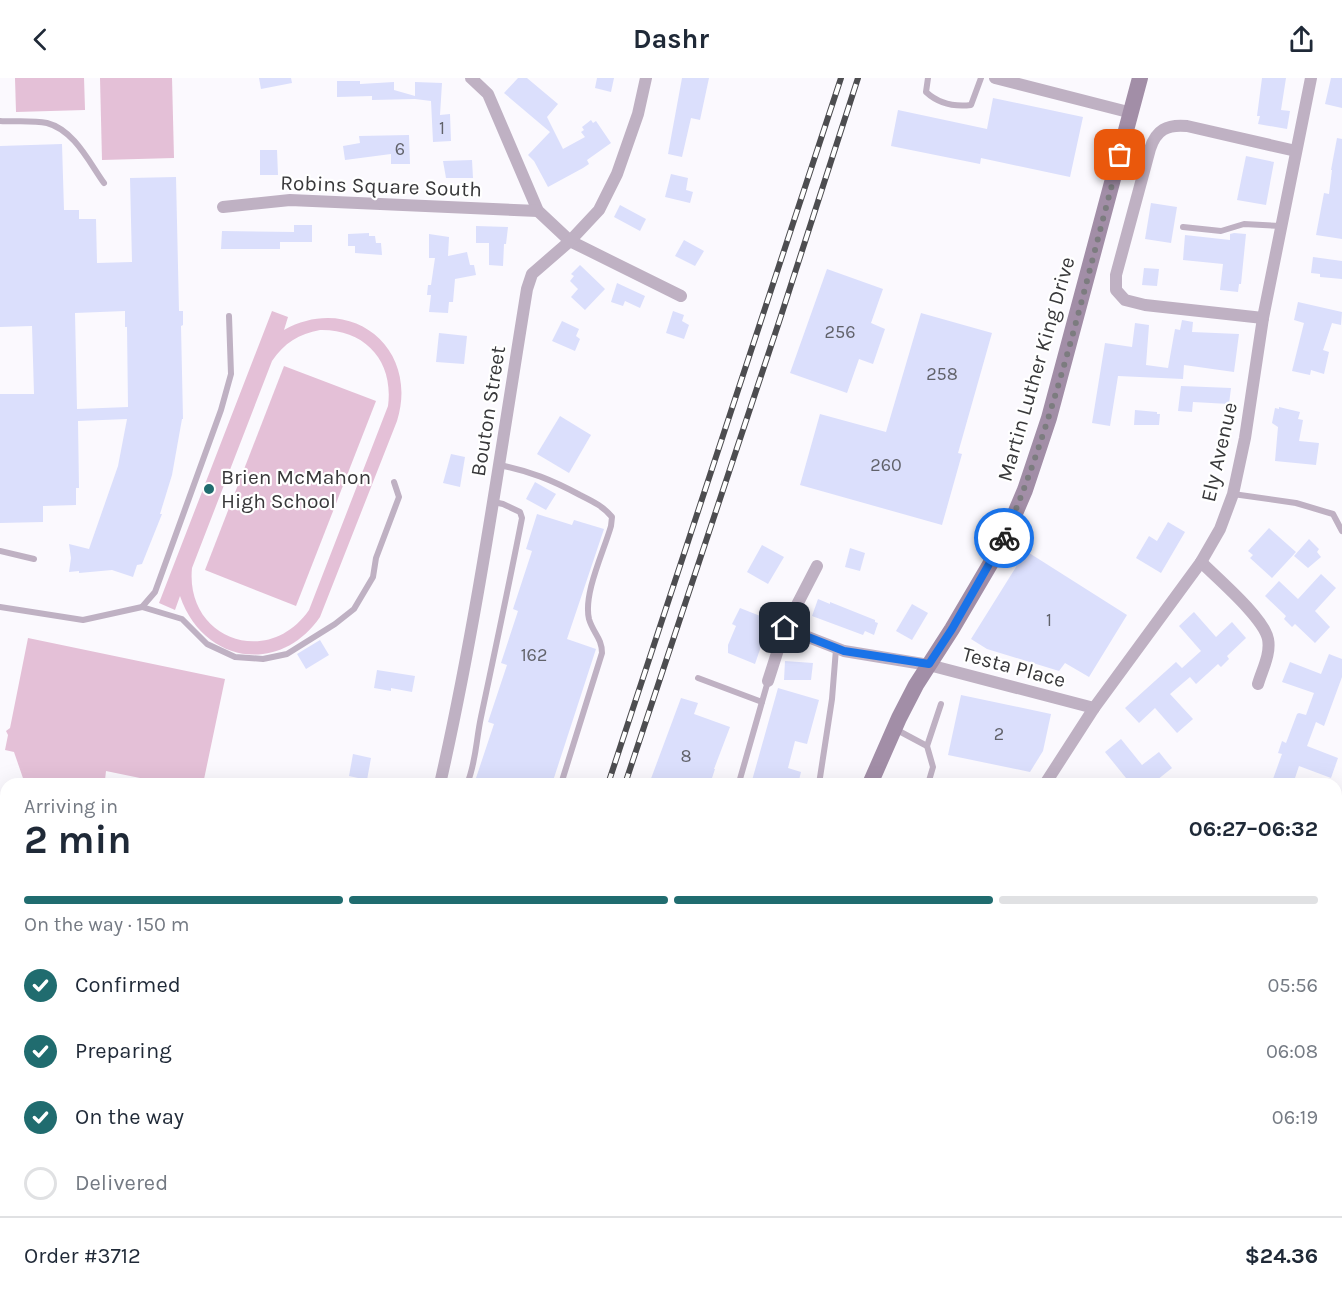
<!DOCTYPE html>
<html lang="en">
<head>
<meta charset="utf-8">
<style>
  body { margin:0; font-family:Karla,sans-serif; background:#f2f2f3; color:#1f2937; height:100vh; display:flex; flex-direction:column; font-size:22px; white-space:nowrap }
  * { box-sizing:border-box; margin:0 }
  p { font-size:20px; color:#747a83 }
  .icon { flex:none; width:33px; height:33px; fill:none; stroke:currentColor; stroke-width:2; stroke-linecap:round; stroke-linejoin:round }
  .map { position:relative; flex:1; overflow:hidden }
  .panel { position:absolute; left:0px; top:700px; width:1342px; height:530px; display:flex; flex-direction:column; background:#fff; border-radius:18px 18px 0 0; box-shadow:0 6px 24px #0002 }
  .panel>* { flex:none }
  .pin { position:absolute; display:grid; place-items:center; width:51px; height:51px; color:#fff; margin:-26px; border-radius:12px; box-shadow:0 3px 9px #0006 }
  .courier { position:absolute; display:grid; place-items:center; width:60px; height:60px; margin:-30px; border:4px solid #1a73e8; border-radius:50%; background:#fff; color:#222; box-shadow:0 2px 8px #0007 }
  .headline em { font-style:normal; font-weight:700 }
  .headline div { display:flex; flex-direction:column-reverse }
  .headline { display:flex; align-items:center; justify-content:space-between; height:102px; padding:0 24px }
  h1 { font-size:39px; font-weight:700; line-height:45px }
  .bar { display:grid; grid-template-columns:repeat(4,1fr); gap:9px 6px; align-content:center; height:72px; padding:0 24px }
  .bar i { height:8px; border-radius:4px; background:#e0e1e3 }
  .bar .active { background:#206c6f }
  .bar p { grid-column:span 4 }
  .line { display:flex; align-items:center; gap:15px; padding:0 24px; border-top:2px solid #e0e1e3 }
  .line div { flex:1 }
  ol { padding:0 24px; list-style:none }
  li { display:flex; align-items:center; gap:18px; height:66px }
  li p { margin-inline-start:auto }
  li .icon { padding:6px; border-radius:50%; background:#206c6f; color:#fff; stroke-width:4 }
  li:last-child { color:#747a83 }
  li i { width:33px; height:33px; border:3px solid #e0e1e3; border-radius:50% }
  header { display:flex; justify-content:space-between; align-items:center; height:78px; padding:0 24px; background:#fff; font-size:27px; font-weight:700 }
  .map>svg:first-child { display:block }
  .green { fill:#e4c0d7; fill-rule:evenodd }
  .building { fill:#dbdffc; fill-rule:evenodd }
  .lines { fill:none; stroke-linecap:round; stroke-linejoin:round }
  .service { stroke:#bfb1c3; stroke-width:6 }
  .minor { stroke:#bfb1c3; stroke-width:12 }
  .secondary { stroke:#a28ea7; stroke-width:16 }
  .rail-casing { stroke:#4d4d50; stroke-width:6 }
  .rail { stroke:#fff; stroke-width:4; stroke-dasharray:11; stroke-linecap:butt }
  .done { stroke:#7c7c7f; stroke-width:6; stroke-dasharray:0 10.8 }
  .route { stroke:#1a73e8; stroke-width:8 }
  .poi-dot { fill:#206c6f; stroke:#fff; stroke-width:2 }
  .labels { text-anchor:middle; stroke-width:4.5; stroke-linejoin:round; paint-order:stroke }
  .number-label { font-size:18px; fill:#61626a }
  .street-label { font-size:21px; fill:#38383a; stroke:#fff }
  .poi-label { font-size:21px; fill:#38383a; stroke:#fff; text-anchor:start }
</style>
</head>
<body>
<header><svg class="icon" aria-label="back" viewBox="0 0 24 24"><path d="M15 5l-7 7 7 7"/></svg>Dashr<svg class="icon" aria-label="share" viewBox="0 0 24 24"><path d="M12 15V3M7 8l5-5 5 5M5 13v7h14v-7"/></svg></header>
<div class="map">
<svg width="1342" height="1229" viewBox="0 0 1342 1229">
  <rect width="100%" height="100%" fill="#fbf9fe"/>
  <g class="green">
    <path d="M15,0H84L85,32L16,34Z"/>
    <path d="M100,0H172L174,80L102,82Z"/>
    <path d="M272,233L288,239L284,252C350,215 420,269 397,343L320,539C279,598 203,585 180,518L175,532L159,525ZM320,252C365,251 394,283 388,328L309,532C268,591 185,561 192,490L272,283C284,265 299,256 320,252Z"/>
    <path d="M284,288L376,323L296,528L205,492Z"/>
    <path d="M28,560L225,601L203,706H169L106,693L105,702L92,706H25L14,674L5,672L8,657L6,653L10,650Z"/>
    <path d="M1342,847V1059L1336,1054V849Z"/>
  </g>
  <g class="building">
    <path d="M259,0H291L292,5L261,11Z"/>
    <path d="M518,0H527L558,26L547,39L563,71L585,59L581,54L584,52L582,49L591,42L593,45L596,43L611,65L587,82L589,86L583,90L548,109L534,83L528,77L550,54L504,15Z"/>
    <path d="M597,0H614L611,14L595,10Z"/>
    <path d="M682,0H709L700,42L691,40L682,79L668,76Z"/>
    <path d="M1262,0H1286L1281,32L1290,33L1287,51L1258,46L1260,38H1257Z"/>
    <path d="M1331,0H1342V30L1325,26Z"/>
    <path d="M337,3H360V6L394,4V12L415,18V4L442,5L440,37L450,36L451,63L433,64L431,23L415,21L372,22V18L337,19Z"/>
    <path d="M993,20L1083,39L1070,99L981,80L980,86L891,68L898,32L987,51Z"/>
    <path d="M409,57L410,86H391V76L345,82L343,68L360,65L359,58Z"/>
    <path d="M1337,60L1342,61V161L1316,157L1324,115L1329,116L1332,92H1331Z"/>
    <path d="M62,66L64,132H79V141H96L97,185L132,184L130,100L176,99L179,233H183V247L181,248L183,341H182L172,397L160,436H162L142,486L137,487L133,499L112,492L79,495V493L69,494L71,480L69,466L89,471L118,388L127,341L78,343L79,410H76V427L43,428V444L0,445V316H34L32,248L0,249V68ZM125,233V249H127L128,329L77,331L75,235Z"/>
    <path d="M260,72H277L278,97H260Z"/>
    <path d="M1246,78L1274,84L1266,127L1237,122Z"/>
    <path d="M472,82L473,100H446L443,83Z"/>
    <path d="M671,96L688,100L686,112L693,114L690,125L665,119Z"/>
    <path d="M1151,125L1177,129L1171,165L1145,161Z"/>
    <path d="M620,127L646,141L640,153L614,139Z"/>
    <path d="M294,147H312V164H280V171H221L222,153L294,154Z"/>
    <path d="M476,148L508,149L506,166H504L503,188L489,187V165H476Z"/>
    <path d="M369,155V158H375L376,165H381L382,177L355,175V168H348V156Z"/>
    <path d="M1234,155L1246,156L1241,206H1239L1238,214L1220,212L1223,186L1183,182L1185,157L1230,162V156Z"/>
    <path d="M429,156L449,159L448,178L467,174L470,187H474L476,197L455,201L453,224H449L448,235L429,234L431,217H427L428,207H431L435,180H429Z"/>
    <path d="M684,162L704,173L695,188L675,178Z"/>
    <path d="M1313,179L1342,183V201L1320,199V196L1311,195Z"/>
    <path d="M580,187L605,211L585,232L571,219L578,211L570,203L574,198L571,196Z"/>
    <path d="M1144,190L1159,191L1157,208L1142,207Z"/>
    <path d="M827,191L883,211L871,245L885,251L873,286L859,281L847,315L790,295Z"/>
    <path d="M617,205L645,218L640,230L625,223L623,228L611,224Z"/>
    <path d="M1298,224L1342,234L1341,247L1332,245L1323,272L1329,274L1324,296L1311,292L1310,297L1292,293L1304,245L1294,242Z"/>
    <path d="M673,233L684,237L682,243L689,247L684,261L666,255Z"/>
    <path d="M921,235L992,255L958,375L962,376L942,447L800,407L820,336L886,354Z"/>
    <path d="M1182,242L1193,244L1192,254L1239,256L1234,294L1184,287L1183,301L1118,298L1110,348L1092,345L1105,265L1132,269L1135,245L1149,247L1146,287L1168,290L1175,251L1180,252Z"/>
    <path d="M562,243L579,251L576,258L580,261L575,273L552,263Z"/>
    <path d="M439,255L467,258L464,286L436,284Z"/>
    <path d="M1181,308L1231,310L1229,326L1193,324L1192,334L1178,333Z"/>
    <path d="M1279,329L1300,334L1298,341L1303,342L1299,363L1319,365L1316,387L1275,383L1278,349L1272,345L1275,330L1279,331Z"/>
    <path d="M1135,332L1157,334V336H1160L1159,347H1134Z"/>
    <path d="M560,338L591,357L569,395L537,376Z"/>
    <path d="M451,376L465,379L460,409L443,405Z"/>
    <path d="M535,404L556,416L546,432L526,421Z"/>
    <path d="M537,436L572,447L574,442L604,451L567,561L596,571L552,706H474L494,646L488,644L507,587L501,585L518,533L513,531L532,473L526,471Z"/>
    <path d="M1168,444L1185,454L1161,495L1136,480L1149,458L1157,463Z"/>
    <path d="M1269,450L1296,474L1272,500L1250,480L1253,477L1248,473Z"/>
    <path d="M1309,461L1319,471L1317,474L1321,479L1308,490L1294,478Z"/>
    <path d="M762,467L784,479L768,506L747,494Z"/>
    <path d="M850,470L865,475L860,493L845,489Z"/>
    <path d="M1026,473L1127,537L1089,599L1065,585L1059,593L987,571L971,561Z"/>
    <path d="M1321,496L1336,510L1315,533L1330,549L1315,565L1295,546L1292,549L1284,541L1286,538L1265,518L1279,503L1298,521Z"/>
    <path d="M818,521L830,526V524L875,542V544L878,545L874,557L865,553L863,557L812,538Z"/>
    <path d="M912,526L928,535L912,562L896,553Z"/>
    <path d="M740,530L770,542L755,586L728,575V567L736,548L732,546Z"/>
    <path d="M1194,534L1216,559L1232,544L1246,560L1227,578L1229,581L1221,589L1218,586L1196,606L1190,599L1170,616L1193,641L1177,655L1155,630L1139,645L1125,630L1176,584L1182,590L1201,573L1179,548Z"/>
    <path d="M320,562L329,577L306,591L297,576Z"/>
    <path d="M1329,576L1342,581V599L1324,648L1316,644L1307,668L1338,680L1331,700L1299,688L1293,706L1273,701L1282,676L1278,675L1282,663L1286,665L1297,636L1299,635L1306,637L1314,615L1282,604L1290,584L1321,596Z"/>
    <path d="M785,583L813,585L811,602H784Z"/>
    <path d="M377,592L415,598L412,614L391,610V613L374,610Z"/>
    <path d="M778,610L819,622L807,666L795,663L788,690L801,694L798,706H751Z"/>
    <path d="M961,617L1051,636L1043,673L1030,694L948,677Z"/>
    <path d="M681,620L698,625L694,636L730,649L714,691H715L710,706L692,702L690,706H649Z"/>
    <path d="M1121,661L1142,687L1159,674L1172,690L1152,706H1118L1126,700L1105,674Z"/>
    <path d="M353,676L371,680L367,702L349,698Z"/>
  </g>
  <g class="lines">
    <g class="service">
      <path d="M928,0L926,14C939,26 954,29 971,27L981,0"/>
      <path d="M0,43C15,44 32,42 47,45C74,52 89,84 104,105"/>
      <path d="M1183,149L1221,153L1244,146L1281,148"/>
      <path d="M499,387C530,393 552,402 580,417C592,423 603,428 612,439L611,448C604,473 583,516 589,541C593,555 602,560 602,575L561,706"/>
      <path d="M1233,416L1296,425L1333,436L1342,453"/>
      <path d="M0,473L34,481"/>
      <path d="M0,529L83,542L142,529L155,514L221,332L231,296L229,238"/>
      <path d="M142,529L182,541L207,566L235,579L263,581L287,576L335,546L354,531L373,499L376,480L399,419L394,404"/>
      <path d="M698,600L762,624"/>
      <path d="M897,652L927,668L933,689L928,706"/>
      <path d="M927,668L941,626"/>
      <path d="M740,701L768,603"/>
      <path d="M467,706C476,685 476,662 481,639C495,573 509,507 522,440L520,434L503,426L494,424"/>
      <path d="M819,706L832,621L836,571"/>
      <path d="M1113,1224V1229"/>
      <path d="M953,1229L974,1224"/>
      <path d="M1138,1229L1141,1224"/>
      <path d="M1174,1229L1181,1224"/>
    </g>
    <g class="minor">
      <path d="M471,0L488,16L538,133L570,163L681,218"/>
      <path d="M995,0L1132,35"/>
      <path d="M223,129L290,122L538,133"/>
      <path d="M1263,240L1145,227L1125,222L1116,212V197L1150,71C1156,52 1167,46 1187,48L1296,73"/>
      <path d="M1201,484C1217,500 1264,540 1268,561C1271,576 1262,592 1258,606"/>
      <path d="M785,550L844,573L929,587L1094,630"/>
      <path d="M768,603L785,550L817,488"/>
      <path d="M440,706C477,543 500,377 527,211L532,196L570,163L599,132L617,96L638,36L646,0"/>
      <path d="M1045,706L1094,630L1201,484L1220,451L1233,416L1245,360L1263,240L1311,0"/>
      <path d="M0,868L6,862"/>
      <path d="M0,894L6,900"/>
      <path d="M0,1209L6,1208"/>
      <path d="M1336,1222H1342"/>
      <path d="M938,1224V1229"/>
      <path d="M592,1229V1224"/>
      <path d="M1243,1229L1273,1224"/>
    </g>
    <g class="secondary">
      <path d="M870,706L899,640L916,607L952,551L1002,466L1025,412L1049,340L1140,0"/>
      <path d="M760,1229L762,1224"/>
    </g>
    <defs>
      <g id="rail">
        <path d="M608,706L841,0"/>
        <path d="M625,706L779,244L858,0"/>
        <path d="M320,1229L324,1224"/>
        <path d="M349,1229L353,1224"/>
      </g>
    </defs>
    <use href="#rail" class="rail-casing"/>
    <use href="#rail" class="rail"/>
  </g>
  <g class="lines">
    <path class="done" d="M1004,460C1057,338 1085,205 1120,77"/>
    <path class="route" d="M785,550L844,573L929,586L952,551L1004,460"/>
  </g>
  <circle class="poi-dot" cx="209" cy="411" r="6"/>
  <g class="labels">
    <g class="number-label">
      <text x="442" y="56">1</text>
      <text x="400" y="77">6</text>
      <text x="840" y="260">256</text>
      <text x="942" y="302">258</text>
      <text x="886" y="393">260</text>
      <text x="1049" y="548">1</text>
      <text x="534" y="583">162</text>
      <text x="999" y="662">2</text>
      <text x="686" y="684">8</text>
    </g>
    <g class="street-label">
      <text transform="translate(381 108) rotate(2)" y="7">Robins Square South</text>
      <text transform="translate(1036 291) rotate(-74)" y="7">Martin Luther King Drive</text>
      <text transform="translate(488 333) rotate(-81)" y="7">Bouton Street</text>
      <text transform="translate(1219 374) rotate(-77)" y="7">Ely Avenue</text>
      <text transform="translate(1014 589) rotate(15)" y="7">Testa Place</text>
    </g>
    <g class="poi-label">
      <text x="221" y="406">Brien McMahon<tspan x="221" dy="24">High School</tspan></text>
    </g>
  </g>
</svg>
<div class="pin" style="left:1120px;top:77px;background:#ea580c"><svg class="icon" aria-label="bag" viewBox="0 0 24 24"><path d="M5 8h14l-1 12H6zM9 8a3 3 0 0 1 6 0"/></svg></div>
<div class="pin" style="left:785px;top:550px;background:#1f2937"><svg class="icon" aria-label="home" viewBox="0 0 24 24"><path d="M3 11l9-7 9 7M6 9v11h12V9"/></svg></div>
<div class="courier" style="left:1004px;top:460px"><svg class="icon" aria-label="bike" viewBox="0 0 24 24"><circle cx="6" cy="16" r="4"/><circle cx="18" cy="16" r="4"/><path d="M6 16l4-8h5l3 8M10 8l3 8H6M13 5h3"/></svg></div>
<section class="panel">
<div class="headline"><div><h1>2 min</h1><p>Arriving in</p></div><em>06:27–06:32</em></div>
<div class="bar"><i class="active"></i><i class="active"></i><i class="active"></i><i></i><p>On the way · 150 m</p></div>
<ol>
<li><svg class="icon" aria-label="check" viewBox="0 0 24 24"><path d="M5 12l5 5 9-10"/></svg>Confirmed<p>05:56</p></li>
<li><svg class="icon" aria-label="check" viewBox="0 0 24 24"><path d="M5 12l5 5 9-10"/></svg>Preparing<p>06:08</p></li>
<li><svg class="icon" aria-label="check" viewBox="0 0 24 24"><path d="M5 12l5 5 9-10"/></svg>On the way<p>06:19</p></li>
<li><i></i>Delivered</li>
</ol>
<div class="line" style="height:78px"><div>Order #3712</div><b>$24.36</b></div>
</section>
</div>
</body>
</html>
